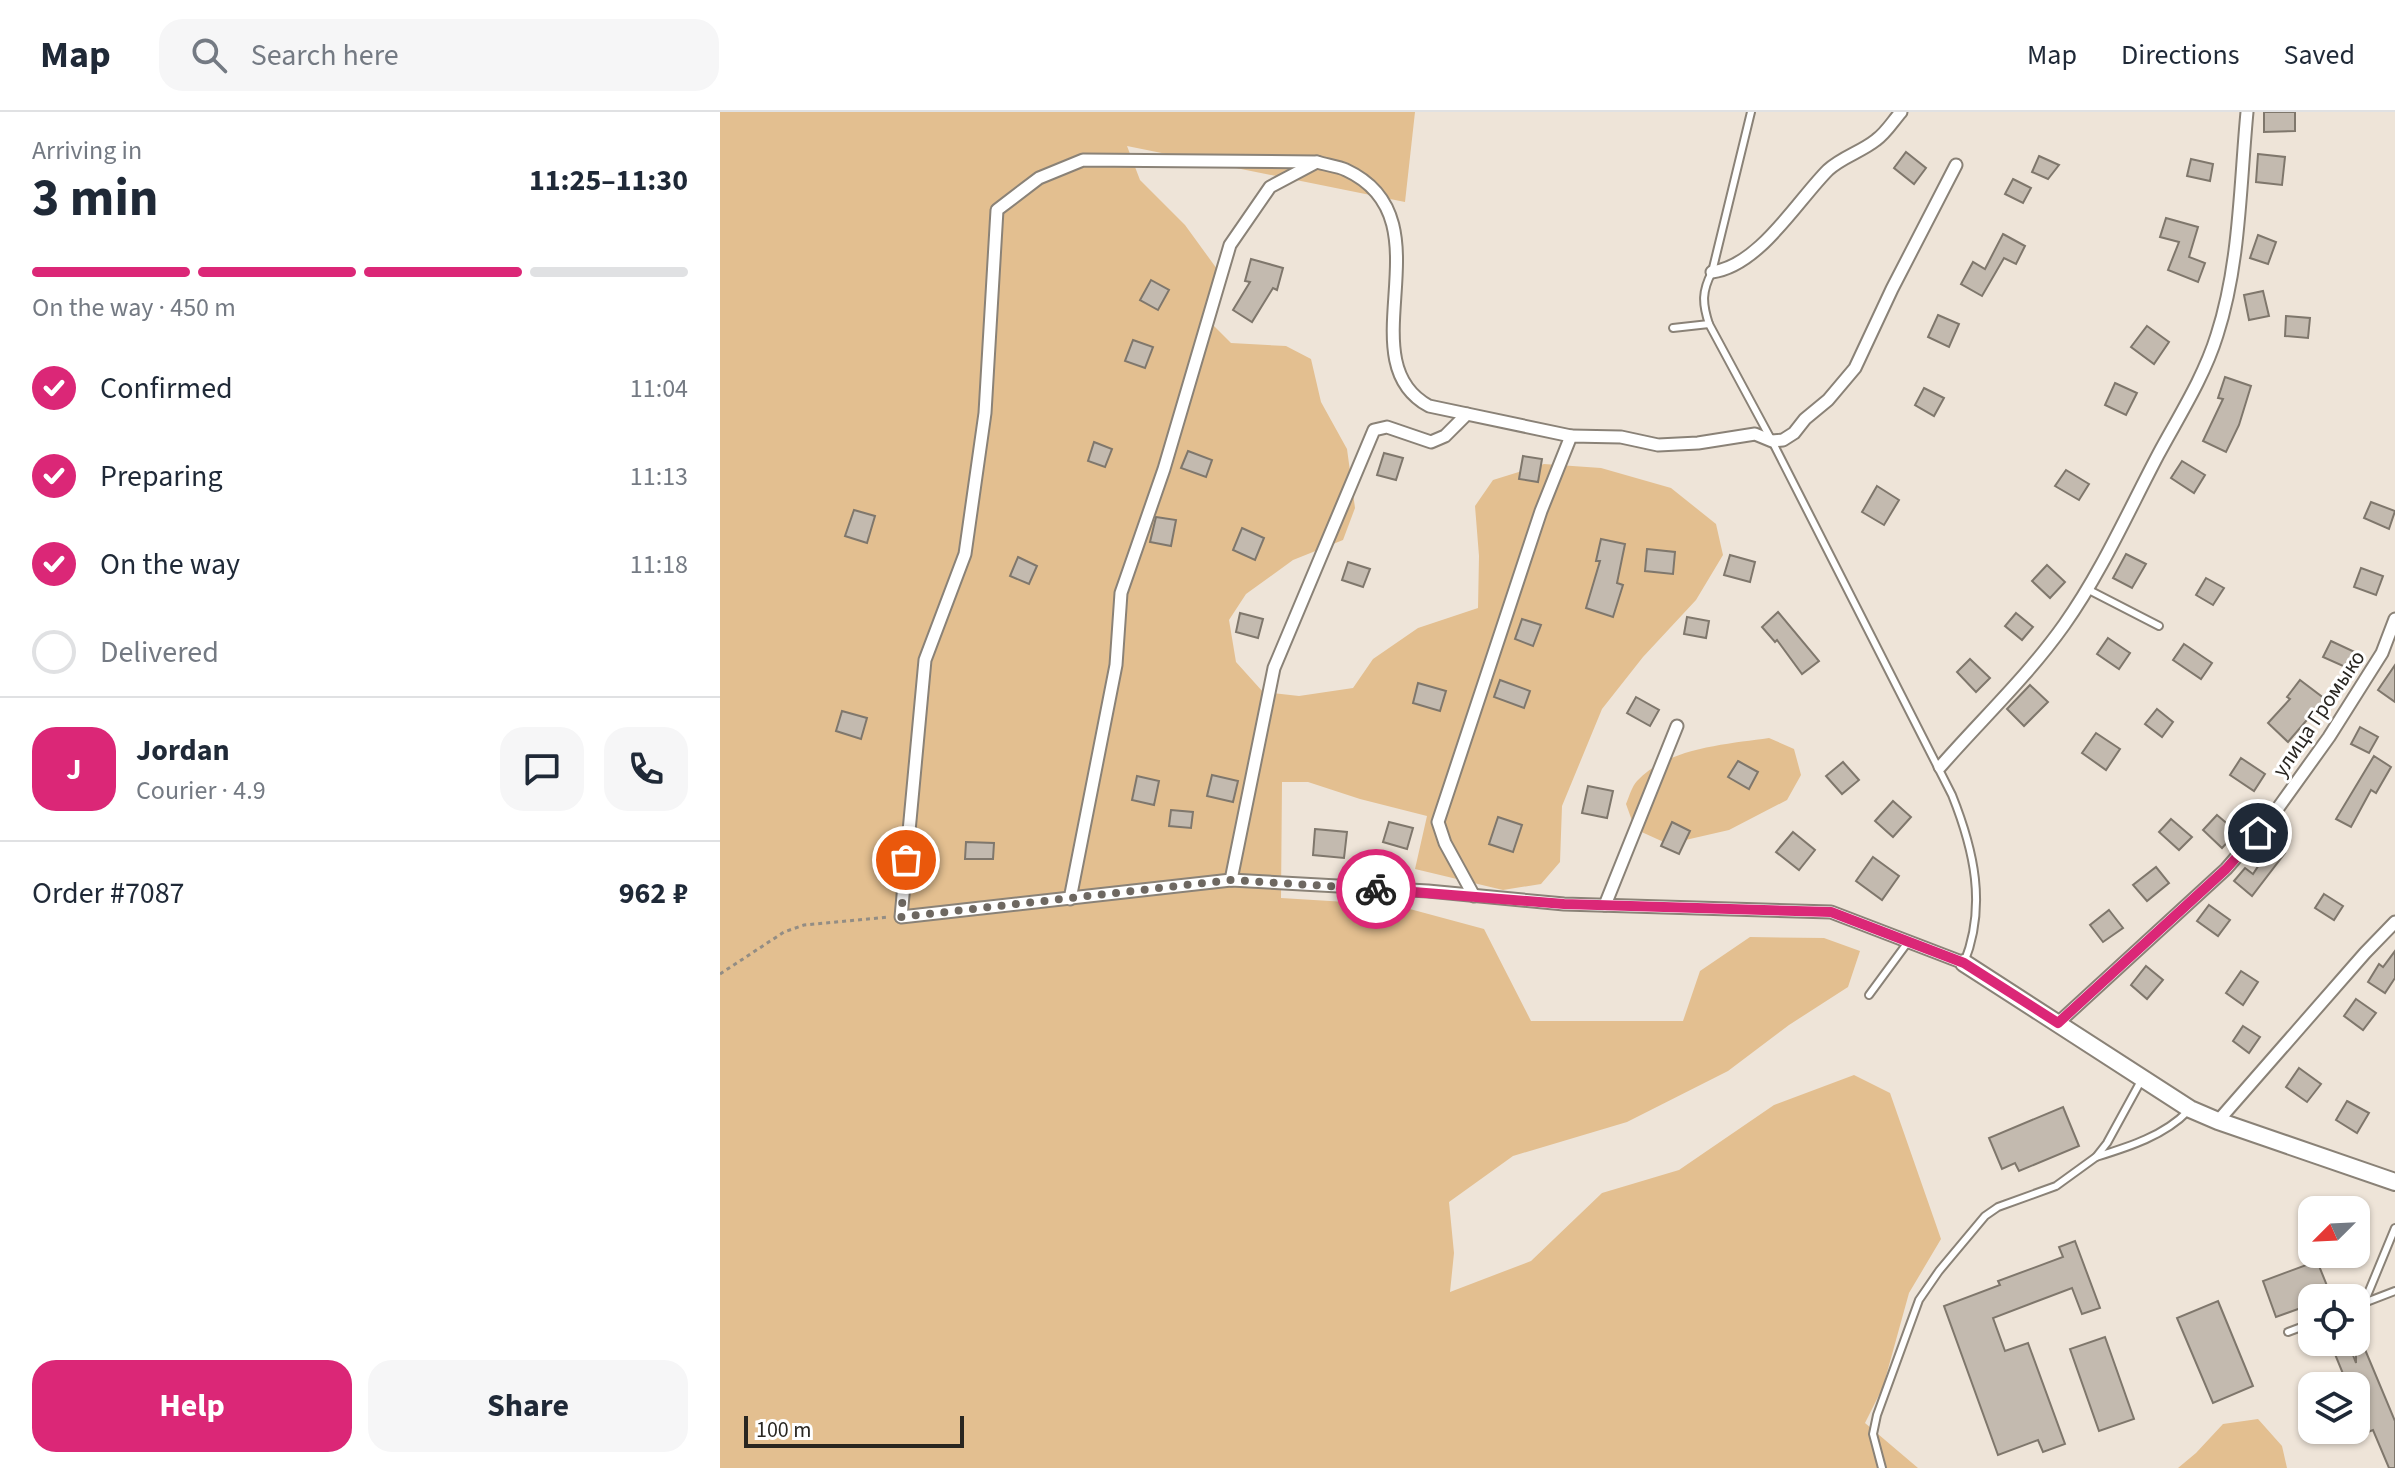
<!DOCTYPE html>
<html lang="en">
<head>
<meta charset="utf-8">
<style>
  body { margin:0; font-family:"Source Sans 3",sans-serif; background:#f6f6f7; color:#1f2937; height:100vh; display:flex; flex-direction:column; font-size:30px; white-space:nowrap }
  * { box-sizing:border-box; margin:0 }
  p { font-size:26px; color:#747a83 }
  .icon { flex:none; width:44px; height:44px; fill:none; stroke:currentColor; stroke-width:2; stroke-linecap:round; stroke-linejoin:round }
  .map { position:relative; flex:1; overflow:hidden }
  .details { display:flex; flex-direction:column; background:#fff; width:720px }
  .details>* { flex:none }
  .needle { width:52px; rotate:246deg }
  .buttons { position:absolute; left:1578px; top:1084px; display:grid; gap:16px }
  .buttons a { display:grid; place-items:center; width:72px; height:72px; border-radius:16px; background:#fff; box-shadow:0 2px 6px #0004; font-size:40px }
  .scale { position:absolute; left:24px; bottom:20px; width:220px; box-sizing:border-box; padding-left:8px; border:4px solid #292621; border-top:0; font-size:22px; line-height:28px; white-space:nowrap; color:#292621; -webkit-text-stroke:6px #fff; paint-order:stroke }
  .pin { position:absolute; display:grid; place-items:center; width:68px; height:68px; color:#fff; margin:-34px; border:4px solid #fff; border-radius:50%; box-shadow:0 2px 8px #0007 }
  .courier { position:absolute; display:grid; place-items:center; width:80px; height:80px; margin:-40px; border:6px solid #db2777; border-radius:50%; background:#fff; color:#222; box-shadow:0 2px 10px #0007 }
  .headline em { font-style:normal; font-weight:700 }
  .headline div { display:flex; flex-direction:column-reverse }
  .headline { display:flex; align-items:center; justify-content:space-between; height:136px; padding:0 32px }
  h1 { font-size:52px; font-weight:700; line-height:60px }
  .bar { display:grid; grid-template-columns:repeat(4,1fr); gap:12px 8px; align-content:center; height:96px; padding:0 32px }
  .bar i { height:10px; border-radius:6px; background:#e0e1e3 }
  .bar .selected { background:#db2777 }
  .bar p { grid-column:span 4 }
  .line { display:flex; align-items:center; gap:20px; padding:0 32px; border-top:2px solid #e0e1e3 }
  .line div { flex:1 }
  .round { display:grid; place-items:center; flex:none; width:84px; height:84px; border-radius:24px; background:#f6f6f7 }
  ol { padding:0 32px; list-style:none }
  li { display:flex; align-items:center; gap:24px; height:88px }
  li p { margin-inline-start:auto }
  li .icon { padding:8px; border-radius:50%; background:#db2777; color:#fff; stroke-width:4 }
  li:last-child { color:#747a83 }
  li i { width:44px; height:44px; border:4px solid #e0e1e3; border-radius:50% }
  .primary-button { display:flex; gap:16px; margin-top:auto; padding:16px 32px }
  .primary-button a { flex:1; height:92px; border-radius:24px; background:#db2777; color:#fff; font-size:32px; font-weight:700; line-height:92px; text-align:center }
  .primary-button a+a { background:#f6f6f7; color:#1f2937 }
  header { display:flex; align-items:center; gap:48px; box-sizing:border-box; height:112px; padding:0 40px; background:#fff; border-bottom:2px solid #e0e1e3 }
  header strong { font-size:38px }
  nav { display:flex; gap:44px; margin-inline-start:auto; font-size:28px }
  .search { width:560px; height:72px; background:#f6f6f7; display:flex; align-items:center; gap:20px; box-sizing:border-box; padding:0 28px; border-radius:24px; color:#747a83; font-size:30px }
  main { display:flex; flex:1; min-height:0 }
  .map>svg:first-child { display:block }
  .green { fill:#e3bf90 }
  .building { fill:#c3baaf; stroke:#7f776c; stroke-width:2 }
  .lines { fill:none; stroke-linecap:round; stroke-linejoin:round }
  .lane-casing { stroke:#8a8277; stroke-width:10 }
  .street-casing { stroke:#8a8277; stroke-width:15 }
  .secondary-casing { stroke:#8a8277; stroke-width:20 }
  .path { stroke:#938d84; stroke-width:3; stroke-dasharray:4 4; stroke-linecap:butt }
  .lane { stroke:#fff; stroke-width:6 }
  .street { stroke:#fff; stroke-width:11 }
  .secondary { stroke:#fff; stroke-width:16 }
  .done { stroke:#6e6861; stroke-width:8; stroke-dasharray:0 14.4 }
  .route { stroke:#db2777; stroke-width:10 }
  .labels { text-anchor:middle; stroke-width:6; stroke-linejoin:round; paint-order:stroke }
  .street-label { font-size:22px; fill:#292621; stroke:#fff }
</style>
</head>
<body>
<header>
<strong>Map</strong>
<div class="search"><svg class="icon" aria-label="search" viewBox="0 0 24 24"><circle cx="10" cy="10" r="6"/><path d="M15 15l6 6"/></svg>Search here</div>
<nav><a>Map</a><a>Directions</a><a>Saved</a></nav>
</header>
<main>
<section class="details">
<div class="headline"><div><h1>3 min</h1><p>Arriving in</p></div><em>11:25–11:30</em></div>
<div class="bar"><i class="selected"></i><i class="selected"></i><i class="selected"></i><i></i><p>On the way · 450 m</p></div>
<ol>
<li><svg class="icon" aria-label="check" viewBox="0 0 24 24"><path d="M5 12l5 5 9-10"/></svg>Confirmed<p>11:04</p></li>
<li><svg class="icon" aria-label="check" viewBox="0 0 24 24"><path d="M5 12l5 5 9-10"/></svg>Preparing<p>11:13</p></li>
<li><svg class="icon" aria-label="check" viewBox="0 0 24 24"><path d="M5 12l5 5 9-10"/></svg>On the way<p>11:18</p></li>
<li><i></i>Delivered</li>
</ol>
<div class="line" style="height:144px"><b class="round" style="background:#db2777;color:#fff">J</b><div><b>Jordan</b><p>Courier · 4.9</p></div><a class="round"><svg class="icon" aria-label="chat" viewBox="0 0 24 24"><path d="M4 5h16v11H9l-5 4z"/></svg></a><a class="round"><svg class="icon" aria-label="phone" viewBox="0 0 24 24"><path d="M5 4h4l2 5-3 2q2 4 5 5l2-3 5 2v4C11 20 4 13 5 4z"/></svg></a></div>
<div class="line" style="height:104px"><div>Order #7087</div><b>962 ₽</b></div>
<div class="primary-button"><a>Help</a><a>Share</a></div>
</section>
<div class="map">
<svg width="1675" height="1356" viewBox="0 0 1675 1356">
  <rect width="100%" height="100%" fill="#eee4d8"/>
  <g class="green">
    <path d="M0,0H695L685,90L407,34L420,68L465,113L497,157L489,183L490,210L511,231L566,234L591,247L601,290L627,337L635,396L623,428L573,448L526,482L509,508L516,550L543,580L579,584L633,576L653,547L698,516L758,496L759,444L755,394L773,368L824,352L881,356L951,376L996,412L1003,443L976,488L923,545L882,597L842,694L840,750L821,772L783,778L695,757L707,704L640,687L588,670H562L561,786L675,793L764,817L811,909H963L980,859L1030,825L1104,826L1140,839L1128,875L1069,913L1008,959L907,1010L793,1044L729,1090L734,1141L730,1180L811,1149L882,1081L959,1058L1054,993L1134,963L1170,981L1221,1127L1189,1181L1163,1275L1145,1311L1198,1356H0Z"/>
    <path d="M1049,626L1074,637L1081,663L1067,688L1009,718L948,732L915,717L906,692C909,685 912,674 917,669C947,636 1007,632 1049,626Z"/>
    <path d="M1538,1307L1562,1334L1567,1356H1458L1476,1341L1503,1312Z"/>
  </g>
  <g class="building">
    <path d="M1544,0H1575V19L1544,20Z"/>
    <path d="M1186,40L1206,56L1194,72L1174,56Z"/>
    <path d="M1538,42L1565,45L1562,73L1536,70Z"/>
    <path d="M1319,44L1339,53L1328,67L1312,60Z"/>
    <path d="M1471,47L1493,52L1490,69L1467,64Z"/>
    <path d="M1293,67L1311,76L1303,91L1285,82Z"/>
    <path d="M1446,106L1478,115L1469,145L1485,151L1478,170L1448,158L1459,130L1440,125Z"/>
    <path d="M1283,122L1305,134L1296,152L1284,146L1262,184L1241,172L1253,150L1265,157Z"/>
    <path d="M1538,123L1556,130L1548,152L1530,146Z"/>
    <path d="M531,147L563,156L557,178L553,176L532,210L513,198L530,170L525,169Z"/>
    <path d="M431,168L449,178L438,198L420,188Z"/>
    <path d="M1543,179L1549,204L1529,208L1524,183Z"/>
    <path d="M1218,203L1239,212L1229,235L1208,225Z"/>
    <path d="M1566,204L1590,206L1588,226L1565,224Z"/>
    <path d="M1427,214L1449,230L1434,252L1411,235Z"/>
    <path d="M413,228L433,235L425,256L405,249Z"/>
    <path d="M1505,265L1531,274L1519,313L1506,340L1483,329L1503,287L1498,286Z"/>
    <path d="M1395,271L1417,281L1406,303L1385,293Z"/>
    <path d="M1204,276L1224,286L1214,304L1195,293Z"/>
    <path d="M374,330L392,337L385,355L368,349Z"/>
    <path d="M468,339L492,348L486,365L461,356Z"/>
    <path d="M664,341L683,346L676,368L657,363Z"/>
    <path d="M803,344L822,347L818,370L799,367Z"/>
    <path d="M1462,349L1485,363L1474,381L1451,366Z"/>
    <path d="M1346,358L1369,372L1359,388L1335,374Z"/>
    <path d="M1157,374L1179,388L1164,413L1142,400Z"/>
    <path d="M1651,390L1675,399L1669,417L1644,406Z"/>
    <path d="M134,398L155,404L147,431L125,424Z"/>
    <path d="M436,405L456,408L451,434L430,430Z"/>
    <path d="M522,416L544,426L535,448L513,438Z"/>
    <path d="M881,427L905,432L897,471L903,473L893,505L866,496L880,449H876Z"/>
    <path d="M927,437L955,440L953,462L925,459Z"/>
    <path d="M1406,442L1426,452L1412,476L1393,466Z"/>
    <path d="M1010,443L1035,450L1030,470L1004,463Z"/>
    <path d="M298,445L317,454L309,472L290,464Z"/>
    <path d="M628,450L650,457L643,475L622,468Z"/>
    <path d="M1327,453L1345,470L1330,486L1312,469Z"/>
    <path d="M1641,456L1663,464L1656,483L1634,475Z"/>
    <path d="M1486,466L1504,476L1493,493L1476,483Z"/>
    <path d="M1058,500L1099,549L1082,562L1057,528L1055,530L1042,515Z"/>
    <path d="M520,501L543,507L538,526L516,520Z"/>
    <path d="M1296,501L1313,515L1302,528L1285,514Z"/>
    <path d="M967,505L989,509L986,526L964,522Z"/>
    <path d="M802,507L821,513L813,534L795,527Z"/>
    <path d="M1388,526L1410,541L1399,557L1377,542Z"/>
    <path d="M1611,529L1639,542L1632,558L1603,545Z"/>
    <path d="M1464,532L1492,551L1481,567L1453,548Z"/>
    <path d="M1250,547L1270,566L1256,580L1237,560Z"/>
    <path d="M1675,553V590L1658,578Z"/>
    <path d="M780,568L810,579L804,596L774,585Z"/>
    <path d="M1580,568L1605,587L1568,630L1548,611L1570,587L1567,585Z"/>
    <path d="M698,571L726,579L720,599L693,591Z"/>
    <path d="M1310,573L1328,590L1304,614L1287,597Z"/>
    <path d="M916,585L939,598L930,614L907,601Z"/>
    <path d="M1437,597L1453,610L1442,625L1425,612Z"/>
    <path d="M122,599L147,606L141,627L116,619Z"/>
    <path d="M1640,615L1658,625L1649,641L1631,632Z"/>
    <path d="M1376,621L1400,637L1386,658L1362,641Z"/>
    <path d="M1654,644L1671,655L1656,681L1651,678L1631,715L1616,707Z"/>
    <path d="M1521,646L1545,662L1534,679L1510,663Z"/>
    <path d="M1018,649L1038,660L1029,677L1008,665Z"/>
    <path d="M1123,650L1139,668L1122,682L1106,664Z"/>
    <path d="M492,663L518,669L513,690L487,684Z"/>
    <path d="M417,664L439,669L434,693L412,688Z"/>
    <path d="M868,674L893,679L887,706L862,701Z"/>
    <path d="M1173,689L1191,705L1173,725L1155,709Z"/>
    <path d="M451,698L473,700L471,716L449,714Z"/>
    <path d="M1497,703L1517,720L1502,736L1483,718Z"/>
    <path d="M778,705L802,713L793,740L769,732Z"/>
    <path d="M1451,707L1472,725L1459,738L1439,720Z"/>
    <path d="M669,710L693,716L687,737L663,730Z"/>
    <path d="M952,710L970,719L959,742L941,734Z"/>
    <path d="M595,717L627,720L624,746L593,743Z"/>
    <path d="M1073,720L1095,738L1079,758L1056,740Z"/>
    <path d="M246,730L274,731L273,747H245Z"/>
    <path d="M1552,733L1565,741L1532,784L1514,769L1525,756L1533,762Z"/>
    <path d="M1153,745L1179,764L1162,788L1136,769Z"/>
    <path d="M1436,755L1449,771L1427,789L1413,773Z"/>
    <path d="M1604,782L1623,794L1614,808L1595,796Z"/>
    <path d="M1489,793L1510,808L1498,824L1477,809Z"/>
    <path d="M1389,798L1403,816L1383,830L1370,813Z"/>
    <path d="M1675,839V866L1665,881L1648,870L1659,852L1663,855Z"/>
    <path d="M1426,854L1443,868L1427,887L1411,873Z"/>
    <path d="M1521,859L1538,870L1523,893L1506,881Z"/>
    <path d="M1636,887L1656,901L1643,918L1624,904Z"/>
    <path d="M1523,914L1540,925L1529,941L1513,929Z"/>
    <path d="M1579,956L1601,972L1587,990L1566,975Z"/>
    <path d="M1627,989L1649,1001L1637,1021L1616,1008Z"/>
    <path d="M1343,995L1359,1034L1299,1059L1295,1051L1282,1057L1269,1026Z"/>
    <path d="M1355,1129L1380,1196L1362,1202L1352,1176L1273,1206L1285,1239L1308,1231L1345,1332L1323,1340L1318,1328L1278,1343L1224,1194L1280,1173L1278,1169L1343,1145L1339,1135Z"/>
    <path d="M1597,1149L1612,1186H1592V1192L1556,1205L1543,1169Z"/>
    <path d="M1498,1189L1533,1274L1493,1291L1457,1206Z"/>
    <path d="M1636,1216L1675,1309V1356H1669L1653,1318L1648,1320L1636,1292V1274H1628L1610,1230H1628L1636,1251Z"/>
    <path d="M1385,1225L1414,1307L1379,1319L1350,1237Z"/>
  </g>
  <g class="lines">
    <defs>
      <g id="lane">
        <path d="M1031,0L992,160C982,179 982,191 989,212L1052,329L1232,683C1254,738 1267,794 1244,851"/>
        <path d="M953,216L989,212"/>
        <path d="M1367,477L1439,514"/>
        <path d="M1149,883L1188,830"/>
        <path d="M1376,1045C1408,1035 1444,1024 1468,999"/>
        <path d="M1644,1191L1675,1116"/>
        <path d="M1636,1194L1675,1179"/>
        <path d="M1568,1220L1592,1211"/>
        <path d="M1162,1356L1153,1322L1157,1303L1199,1188L1219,1159L1265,1104L1278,1095L1336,1074L1376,1045L1387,1031L1422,967"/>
      </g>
      <g id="street">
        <path d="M597,50L363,48L319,66L277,98L265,301L245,442L205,548L181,805L511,768L708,779L844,792L1111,800L1244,851"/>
        <path d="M992,160C1039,154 1077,89 1108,58C1122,45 1141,40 1156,28C1166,21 1173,9 1181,0"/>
        <path d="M1220,655C1261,608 1307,565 1344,513C1381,461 1408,400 1438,343C1459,304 1484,265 1497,223C1520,152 1520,73 1527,0"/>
        <path d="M511,768L554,556L654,318L667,315L711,330L725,324L747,302"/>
        <path d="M754,784L725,731L718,710L821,399L851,324L901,325L938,333L978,331L1035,322L1052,329L1063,328L1074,321L1085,307L1108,288L1135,256L1172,177L1236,53"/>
        <path d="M350,787L396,553L401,481L444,357L510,133L550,75L597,50C606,53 618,54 626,58C732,107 624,248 709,294L851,324"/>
        <path d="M885,793L957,614"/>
        <path d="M1338,911L1506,757L1553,703L1609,625L1662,541L1675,507"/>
        <path d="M1498,1009L1645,841L1675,810"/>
      </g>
      <path id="secondary" d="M1244,851L1470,997L1498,1009L1675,1070"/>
    </defs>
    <use href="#lane" class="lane-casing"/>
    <use href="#street" class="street-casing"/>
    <use href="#secondary" class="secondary-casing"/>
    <path class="path" d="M0,862L64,820L84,813L169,805"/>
    <use href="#lane" class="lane"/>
    <use href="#street" class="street"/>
    <use href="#secondary" class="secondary"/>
  </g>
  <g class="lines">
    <path class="done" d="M186,748L181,805L511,768L656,777"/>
    <path class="route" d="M656,777L844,792L1111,800L1244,851L1338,911L1506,757L1538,721"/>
  </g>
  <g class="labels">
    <g class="street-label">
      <text transform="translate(1598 601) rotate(-56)" y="8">улица Громыко</text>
    </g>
  </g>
</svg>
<div class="buttons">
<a><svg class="needle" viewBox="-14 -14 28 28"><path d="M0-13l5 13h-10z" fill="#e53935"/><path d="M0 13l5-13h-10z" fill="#747a83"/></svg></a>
<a><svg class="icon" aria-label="locate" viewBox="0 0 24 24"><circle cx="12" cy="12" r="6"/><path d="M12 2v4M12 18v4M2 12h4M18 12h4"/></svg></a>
<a><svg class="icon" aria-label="layers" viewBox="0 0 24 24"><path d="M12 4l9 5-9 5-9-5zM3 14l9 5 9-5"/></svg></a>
</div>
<div class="scale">100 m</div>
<div class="pin" style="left:186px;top:748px;background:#ea580c"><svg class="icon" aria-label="bag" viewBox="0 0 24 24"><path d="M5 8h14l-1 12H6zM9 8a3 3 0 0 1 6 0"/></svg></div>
<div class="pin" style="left:1538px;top:721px;background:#1f2937"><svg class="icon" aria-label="home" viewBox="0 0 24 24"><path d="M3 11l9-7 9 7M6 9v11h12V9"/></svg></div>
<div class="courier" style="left:656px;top:777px"><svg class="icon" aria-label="bike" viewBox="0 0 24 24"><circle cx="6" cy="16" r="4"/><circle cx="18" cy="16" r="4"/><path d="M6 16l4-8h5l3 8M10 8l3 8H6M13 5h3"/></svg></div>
</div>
</main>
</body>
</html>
